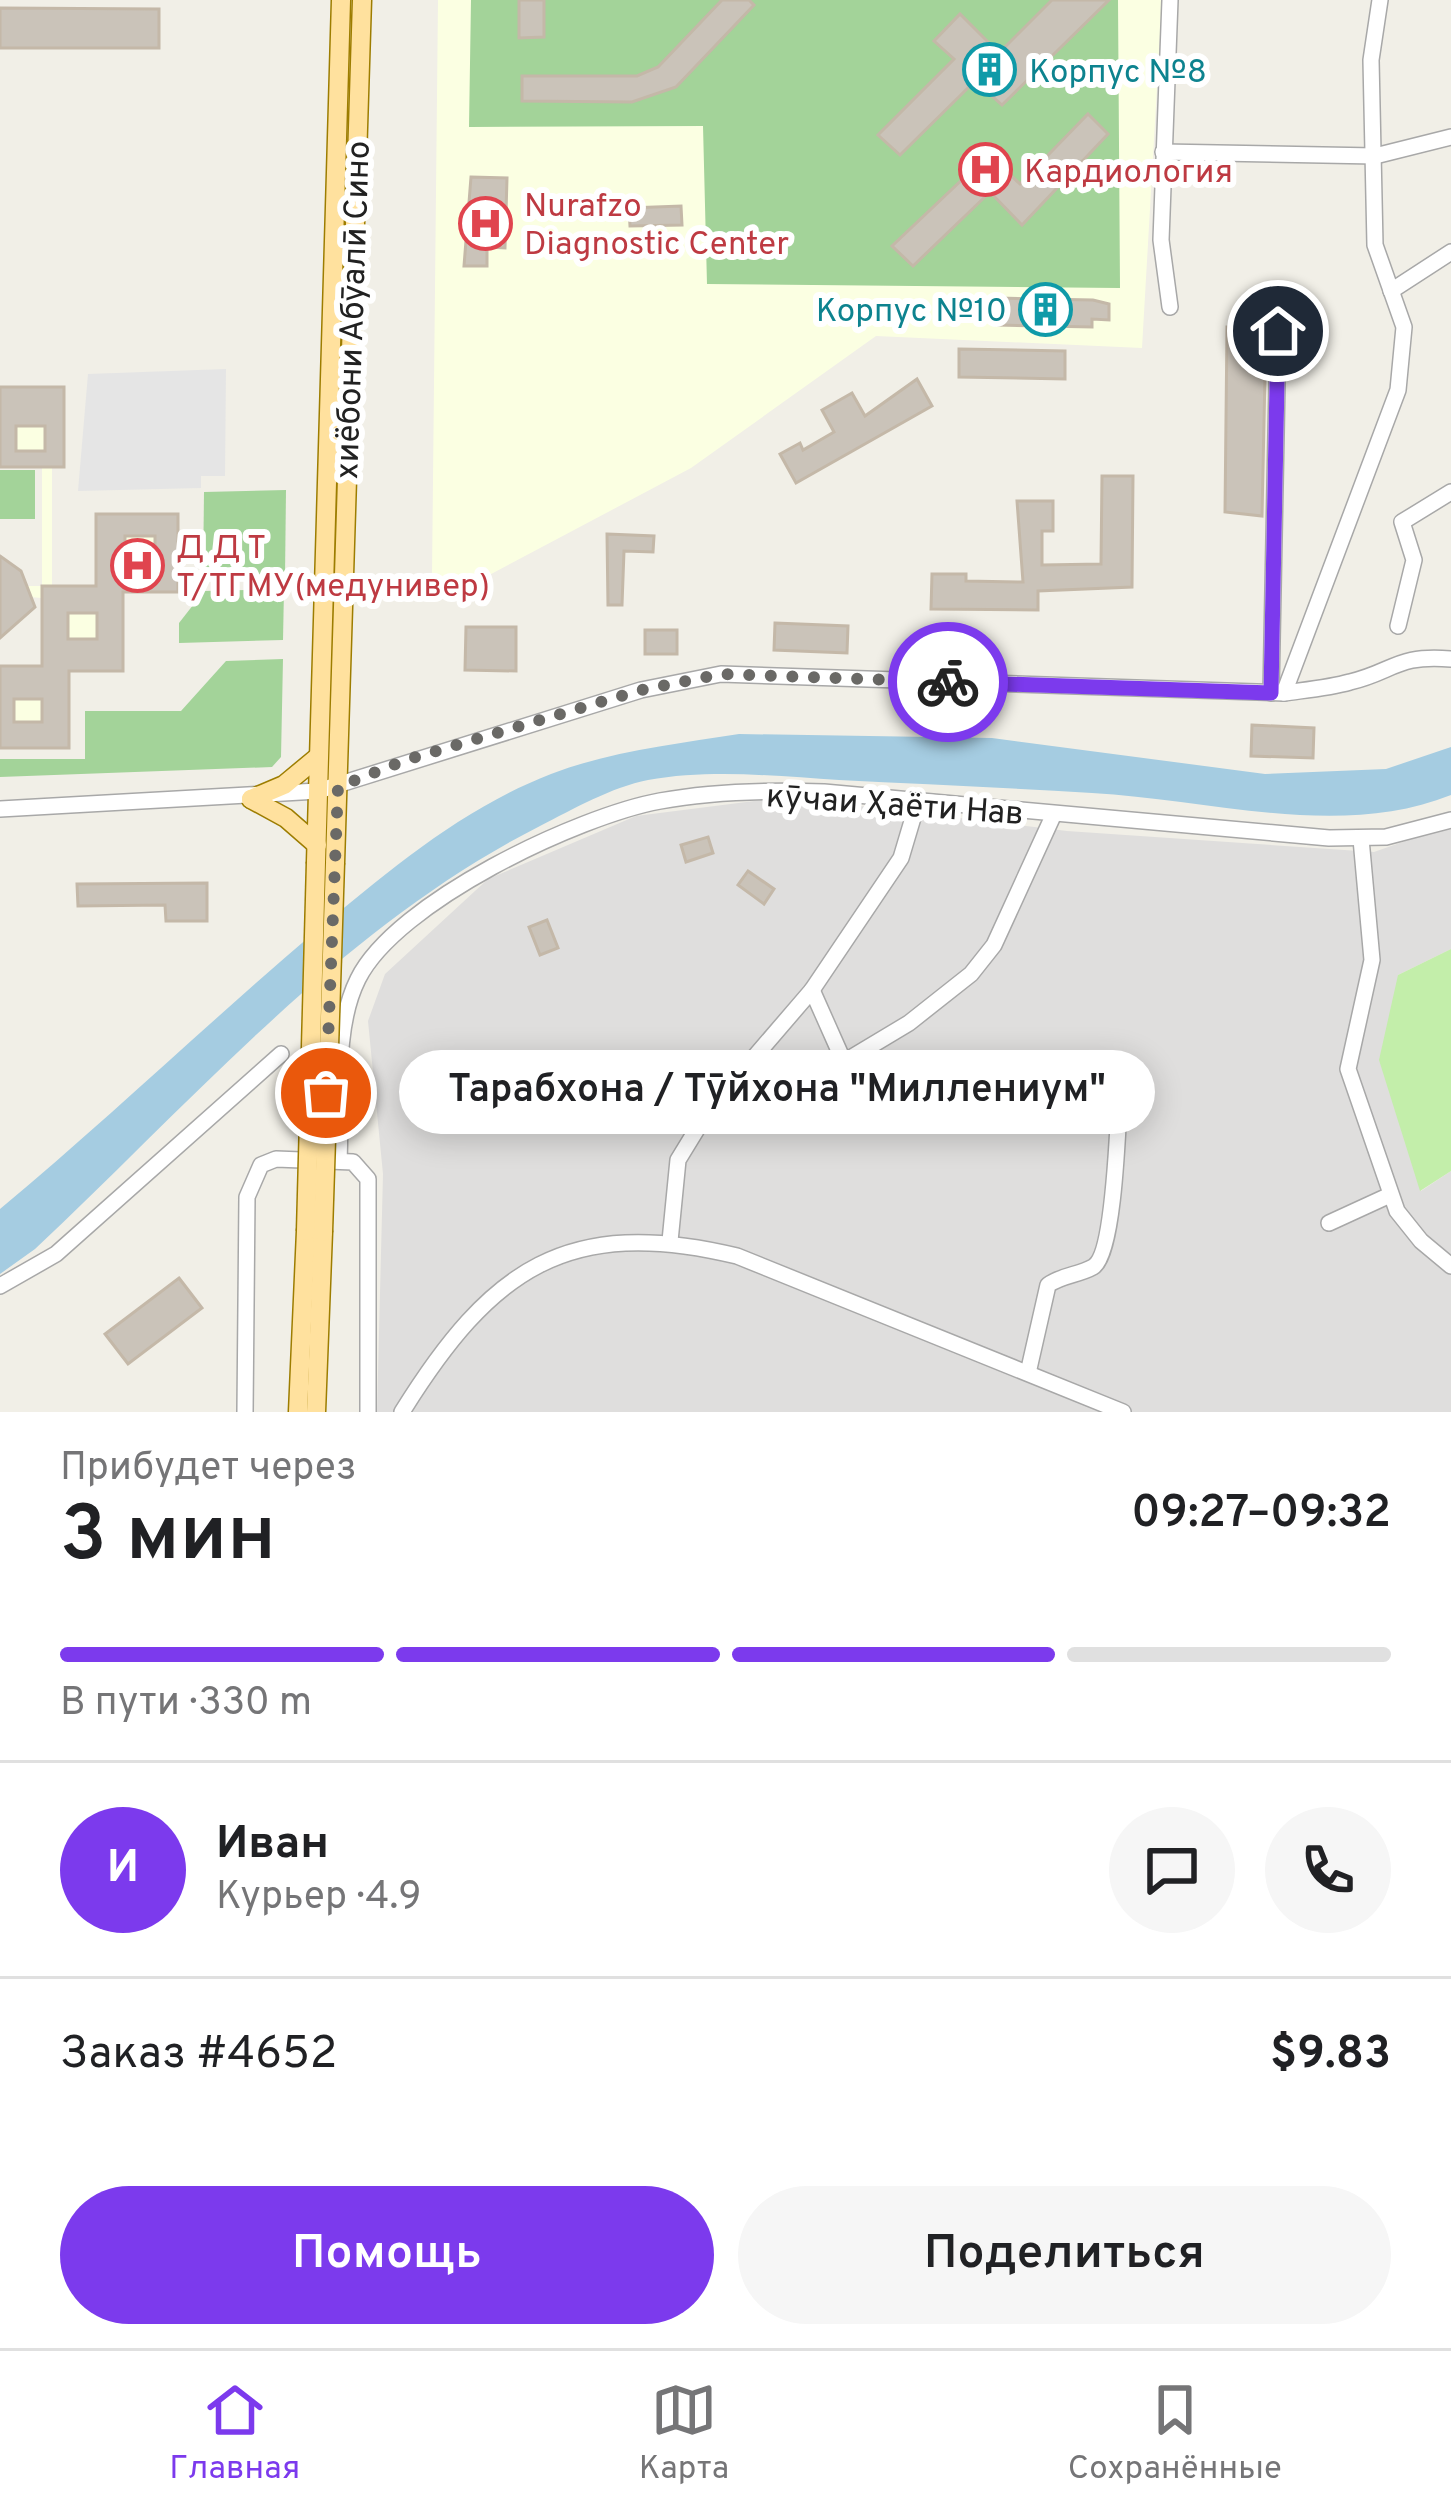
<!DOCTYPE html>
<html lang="ru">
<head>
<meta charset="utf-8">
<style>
  body { margin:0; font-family:Overpass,sans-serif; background:#f6f6f6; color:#202124; height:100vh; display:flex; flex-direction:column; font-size:45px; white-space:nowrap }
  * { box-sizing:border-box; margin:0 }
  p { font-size:39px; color:#757577 }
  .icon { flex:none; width:66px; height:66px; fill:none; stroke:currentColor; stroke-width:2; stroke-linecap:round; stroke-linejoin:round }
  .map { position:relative; height:1412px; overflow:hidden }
  .sheet { display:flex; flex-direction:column; background:#fff; flex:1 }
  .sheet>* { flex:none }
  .pin { position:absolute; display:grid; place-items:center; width:102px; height:102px; color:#fff; margin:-51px; border:6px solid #fff; border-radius:50%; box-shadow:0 3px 12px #0007 }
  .courier { position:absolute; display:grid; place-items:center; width:120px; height:120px; margin:-60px; border:9px solid #7c3aed; border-radius:50%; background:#fff; color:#222; box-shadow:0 3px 15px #0007 }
  .bubble { position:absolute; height:84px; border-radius:42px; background:#fff; box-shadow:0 6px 30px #0003; font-size:39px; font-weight:600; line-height:84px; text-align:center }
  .summary em { font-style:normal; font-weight:600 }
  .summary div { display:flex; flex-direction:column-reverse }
  .summary { display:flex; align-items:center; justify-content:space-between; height:204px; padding:0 60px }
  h1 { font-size:78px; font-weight:600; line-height:90px }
  .bar { display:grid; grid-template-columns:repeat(4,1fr); gap:18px 12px; align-content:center; height:144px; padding:0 60px }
  .bar i { height:15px; border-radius:9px; background:#e0e0e0 }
  .bar .selected { background:#7c3aed }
  .bar p { grid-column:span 4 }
  .line { display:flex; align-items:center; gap:30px; padding:0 60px; border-top:3px solid #e0e0e0 }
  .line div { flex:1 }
  .round { display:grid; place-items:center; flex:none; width:126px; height:126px; border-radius:63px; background:#f6f6f6 }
  .cta { display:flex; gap:24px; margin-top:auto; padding:24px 60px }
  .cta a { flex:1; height:138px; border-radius:72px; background:#7c3aed; color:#fff; font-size:48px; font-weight:600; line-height:138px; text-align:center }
  .cta a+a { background:#f6f6f6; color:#202124 }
  .dock { display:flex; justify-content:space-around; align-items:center; height:168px; border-top:3px solid #e0e0e0; background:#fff; font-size:33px; color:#757577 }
  .dock a { display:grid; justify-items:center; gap:6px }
  .dock .selected { color:#7c3aed }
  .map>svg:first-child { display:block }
  .residential { fill:#dfdedd }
  .education { fill:#fbffe2 }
  .grass { fill:#c3eeaa }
  .forest { fill:#a3d399 }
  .parking { fill:#e5e5e5 }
  .water { fill:#a5cce1 }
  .building { fill:#cac3b9; stroke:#c4b8a8; stroke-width:3; fill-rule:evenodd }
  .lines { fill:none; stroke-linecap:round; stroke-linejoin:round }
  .minor-casing { stroke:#a8a8a8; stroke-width:18 }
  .major-casing { stroke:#9d7d00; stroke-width:21 }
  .minor { stroke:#fff; stroke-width:15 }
  .major { stroke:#ffe19e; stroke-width:18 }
  .major-bridge-casing { stroke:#9d7d00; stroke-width:21; stroke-linecap:butt }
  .major-bridge { stroke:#ffe19e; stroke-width:18 }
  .done { stroke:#6a6966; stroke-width:12; stroke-dasharray:0 21.6 }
  .route { stroke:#7c3aed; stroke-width:15 }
  .labels { text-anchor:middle; stroke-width:12; stroke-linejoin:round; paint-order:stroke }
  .culture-label { font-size:33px; fill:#0d838f; stroke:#fff; text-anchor:start }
  .health-label { font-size:33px; fill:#be3a42; stroke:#fff; text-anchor:start }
  .street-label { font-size:33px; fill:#212121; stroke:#fff }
</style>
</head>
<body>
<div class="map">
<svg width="1451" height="1412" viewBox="0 0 1451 1412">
  <rect width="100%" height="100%" fill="#f1efe7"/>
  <path class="residential" d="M785,797L1067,831L1374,852L1451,825V949L1398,975L1421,1191L1451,1171V1412H377L383,1174L368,1021L385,974L488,879L636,816Z"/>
  <g class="education">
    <path d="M438,0H1162L1142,348L876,336L691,468L461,590L432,576Z"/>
    <path d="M0,387H64V467L52,468V586H96V514H178V592L123,593V671H69V748H0V666H42V598L29,597L25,618L0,637V556L21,571L27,586H42V468L0,467Z"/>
  </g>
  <path class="grass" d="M1451,949V1171L1420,1191L1379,1060L1398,975Z"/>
  <g class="forest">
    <path d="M471,0H1118L1120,288L707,284L703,126L469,127Z"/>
    <rect x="0" y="470" width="35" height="49"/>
    <path d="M286,490L285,576L203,578L204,492Z"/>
    <path d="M284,589L283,640L179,643V623L204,591Z"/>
    <path d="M283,659L281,757L272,767L0,777V759H85V711H181L226,661Z"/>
  </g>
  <path class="parking" d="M226,369L225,476H201V488L78,491L88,374Z"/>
  <path class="water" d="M739,734L992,738L1265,774L1386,769L1451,747V795C1339,840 1208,799 1092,793C1008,788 923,784 839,780C777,776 710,769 648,780C612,787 573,809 540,826C343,926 195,1099 35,1249L0,1274V1209C108,1119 209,1022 316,931C390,870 461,809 551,774C611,751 676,744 739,734Z"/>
  <g class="building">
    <path d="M519,0H544V37L519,38Z"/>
    <path d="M722,0H749L754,5L676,87L632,102L522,101V76H637L658,67Z"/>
    <path d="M1052,0H1109L1002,105L975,81L900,155L878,135L954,59L934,41L960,14L999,53Z"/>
    <path d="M0,8L159,9V48H0Z"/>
    <path d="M1088,114L1108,134L1022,225L990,192L913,266L892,246L969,173L959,164L979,145L1020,184Z"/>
    <path d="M471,177L507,178L505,248L487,247V266H464Z"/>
    <path d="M681,206L682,225L630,226L629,208Z"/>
    <path d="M998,298L1093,300L1109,304V320L1092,319V327L997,325L998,314H983V301Z"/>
    <path d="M1227,327L1266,329L1262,516L1225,512Z"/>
    <path d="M959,349L1065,351V379L959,377Z"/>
    <path d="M917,379L932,406L796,483L780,454L800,443L803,450L834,432L822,410L852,393L865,416Z"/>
    <path d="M0,387H64V467H0ZM16,426H45V451H16Z"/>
    <path d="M1102,476H1133L1132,587L1038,591V610L931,609L932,574H966V581L1023,582L1017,501H1053V531H1042V565L1101,564Z"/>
    <path d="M96,514H178V592H123V671H69V748H0V666H42V586H96ZM125,536H155V560H125ZM68,613H97V639H68ZM14,699H42V722H14Z"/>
    <path d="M607,534L654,536L653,552L624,551L622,605H608Z"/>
    <path d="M0,556L21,571L35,607L0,638Z"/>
    <path d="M775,623L848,626L847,653L774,650Z"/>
    <path d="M466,627H516V671L465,670Z"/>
    <rect x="645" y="630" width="32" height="24"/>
    <path d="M1252,725L1314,728L1313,758L1251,756Z"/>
    <path d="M708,837L713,853L686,862L681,845Z"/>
    <path d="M748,871L774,889L764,904L738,885Z"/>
    <path d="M207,883V921H166L165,905L78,906L77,884Z"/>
    <path d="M547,920L558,948L540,955L529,927Z"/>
    <path d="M179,1278L202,1308L128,1364L105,1334Z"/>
  </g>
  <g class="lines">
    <defs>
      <g id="minor">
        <path d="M1163,152L1375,156L1451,137"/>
        <path d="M1391,291L1451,252"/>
        <path d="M1170,307L1161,240L1170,0"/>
        <path d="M1398,626L1414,560L1402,522L1451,492"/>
        <path d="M1271,693L1278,331"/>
        <path d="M1284,693L1398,390L1404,327L1375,245L1371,60L1380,0"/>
        <path d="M0,809L318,791L641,690L721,674L1284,693C1305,690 1329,688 1350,682C1393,672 1397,654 1451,659"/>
        <path d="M1361,839L1372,960L1348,1069L1397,1211L1421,1241L1451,1266"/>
        <path d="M812,990L901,858L918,801"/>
        <path d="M339,1160C342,1103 332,1031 358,979C396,902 578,816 660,801C714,791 769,790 824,792L1329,838L1386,837L1451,820"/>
        <path d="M1329,1223L1390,1195"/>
        <path d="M670,1241L678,1160L708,1111L812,990L844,1062L909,1023L971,974L994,945L1053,816"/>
        <path d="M0,1286L56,1254L281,1054"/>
        <path d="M1028,1373L1048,1285C1062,1275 1079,1275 1093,1267C1115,1254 1118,1117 1120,1088"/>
        <path d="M245,1412L247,1197L261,1165L276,1159L353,1162L368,1179V1412"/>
        <path d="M402,1412C491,1269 567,1215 737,1256L1123,1412"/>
      </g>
      <g id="major">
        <path d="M251,799L286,818L317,845"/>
        <path d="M251,799L284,785L319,756"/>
        <path d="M316,862L341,0"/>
        <path d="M335,863L362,0"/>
        <path d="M298,1412L306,1231"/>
        <path d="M316,1412L323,1232"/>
      </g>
    </defs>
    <use href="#minor" class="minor-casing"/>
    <use href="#major" class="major-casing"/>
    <use href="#minor" class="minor"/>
    <use href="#major" class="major"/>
    <defs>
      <g id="major-bridge">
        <path d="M306,1231L316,862"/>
        <path d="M323,1232L335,863"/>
      </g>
    </defs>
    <use href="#major-bridge" class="major-bridge-casing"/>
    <use href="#major-bridge" class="major-bridge"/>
  </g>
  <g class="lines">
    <path class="done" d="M326,1093L338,787L406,760L641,690L721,674L948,682"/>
    <path class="route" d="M948,682L1271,693L1278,331"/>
  </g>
  <defs>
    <symbol id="building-ring" viewBox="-11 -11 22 22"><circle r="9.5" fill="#fff" stroke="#0f9aa8" stroke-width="1.5"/><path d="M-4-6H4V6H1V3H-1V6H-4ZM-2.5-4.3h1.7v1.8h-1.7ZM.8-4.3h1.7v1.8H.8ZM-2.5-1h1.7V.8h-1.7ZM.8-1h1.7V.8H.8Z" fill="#0f9aa8"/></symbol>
    <symbol id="hospital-ring" viewBox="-11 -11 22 22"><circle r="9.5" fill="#fff" stroke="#e0444e" stroke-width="1.5"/><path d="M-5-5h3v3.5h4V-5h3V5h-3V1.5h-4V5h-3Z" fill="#e0444e"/></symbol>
  </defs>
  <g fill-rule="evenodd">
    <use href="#building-ring" x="960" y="40" width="59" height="59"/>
    <use href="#hospital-ring" x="956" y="140" width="59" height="59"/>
    <use href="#hospital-ring" x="456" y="194" width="59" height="59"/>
    <use href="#building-ring" x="1016" y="280" width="59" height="59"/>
    <use href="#hospital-ring" x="108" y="536" width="59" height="59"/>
  </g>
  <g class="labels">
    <g class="culture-label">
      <text x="1029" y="82">Корпус №8</text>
      <text x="1007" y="321" text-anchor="end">Корпус №10</text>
    </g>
    <g class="health-label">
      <text x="1024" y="182">Кардиология</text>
      <text x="524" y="216">Nurafzo<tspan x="524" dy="38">Diagnostic Center</tspan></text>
      <text x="176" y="558">Д Д Т<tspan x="176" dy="38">Т/ТГМУ(медунивер)</tspan></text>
    </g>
    <g class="street-label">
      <text transform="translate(351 310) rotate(-88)" y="12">хиёбони Абӯалӣ Сино</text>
      <text transform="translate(895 803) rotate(4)" y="12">кӯчаи Ҳаёти Нав</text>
    </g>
  </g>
</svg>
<div class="pin" style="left:326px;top:1093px;background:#ea580c"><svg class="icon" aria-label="bag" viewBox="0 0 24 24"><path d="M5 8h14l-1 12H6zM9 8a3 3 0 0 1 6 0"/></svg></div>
<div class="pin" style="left:1278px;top:331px;background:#1f2937"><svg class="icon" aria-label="home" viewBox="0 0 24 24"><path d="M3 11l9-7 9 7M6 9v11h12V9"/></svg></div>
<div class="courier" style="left:948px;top:682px"><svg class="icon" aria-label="bike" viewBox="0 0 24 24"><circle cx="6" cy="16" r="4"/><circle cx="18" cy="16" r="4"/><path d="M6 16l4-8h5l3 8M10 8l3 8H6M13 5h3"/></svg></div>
<div class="bubble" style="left:399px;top:1050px;width:756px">Тарабхона / Тӯйхона &quot;Миллениум&quot;</div>
</div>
<section class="sheet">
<div class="summary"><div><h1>3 мин</h1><p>Прибудет через</p></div><em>09:27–09:32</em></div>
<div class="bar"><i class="selected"></i><i class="selected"></i><i class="selected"></i><i></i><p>В пути · 330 m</p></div>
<div class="line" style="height:216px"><b class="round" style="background:#7c3aed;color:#fff">И</b><div><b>Иван</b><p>Курьер · 4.9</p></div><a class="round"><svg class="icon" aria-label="chat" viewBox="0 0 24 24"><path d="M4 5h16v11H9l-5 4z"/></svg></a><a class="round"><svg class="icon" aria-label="phone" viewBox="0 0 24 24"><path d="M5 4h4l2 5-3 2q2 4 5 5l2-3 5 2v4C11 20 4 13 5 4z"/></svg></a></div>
<div class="line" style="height:156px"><div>Заказ #4652</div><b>$9.83</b></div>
<div class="cta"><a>Помощь</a><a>Поделиться</a></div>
</section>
<nav class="dock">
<a class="selected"><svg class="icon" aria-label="home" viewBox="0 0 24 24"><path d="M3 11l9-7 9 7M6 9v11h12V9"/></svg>Главная</a>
<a><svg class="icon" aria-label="map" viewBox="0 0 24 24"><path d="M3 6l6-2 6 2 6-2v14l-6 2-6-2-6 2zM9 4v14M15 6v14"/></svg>Карта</a>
<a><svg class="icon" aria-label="saved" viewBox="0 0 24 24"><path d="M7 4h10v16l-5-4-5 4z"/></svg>Сохранённые</a>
</nav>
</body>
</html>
